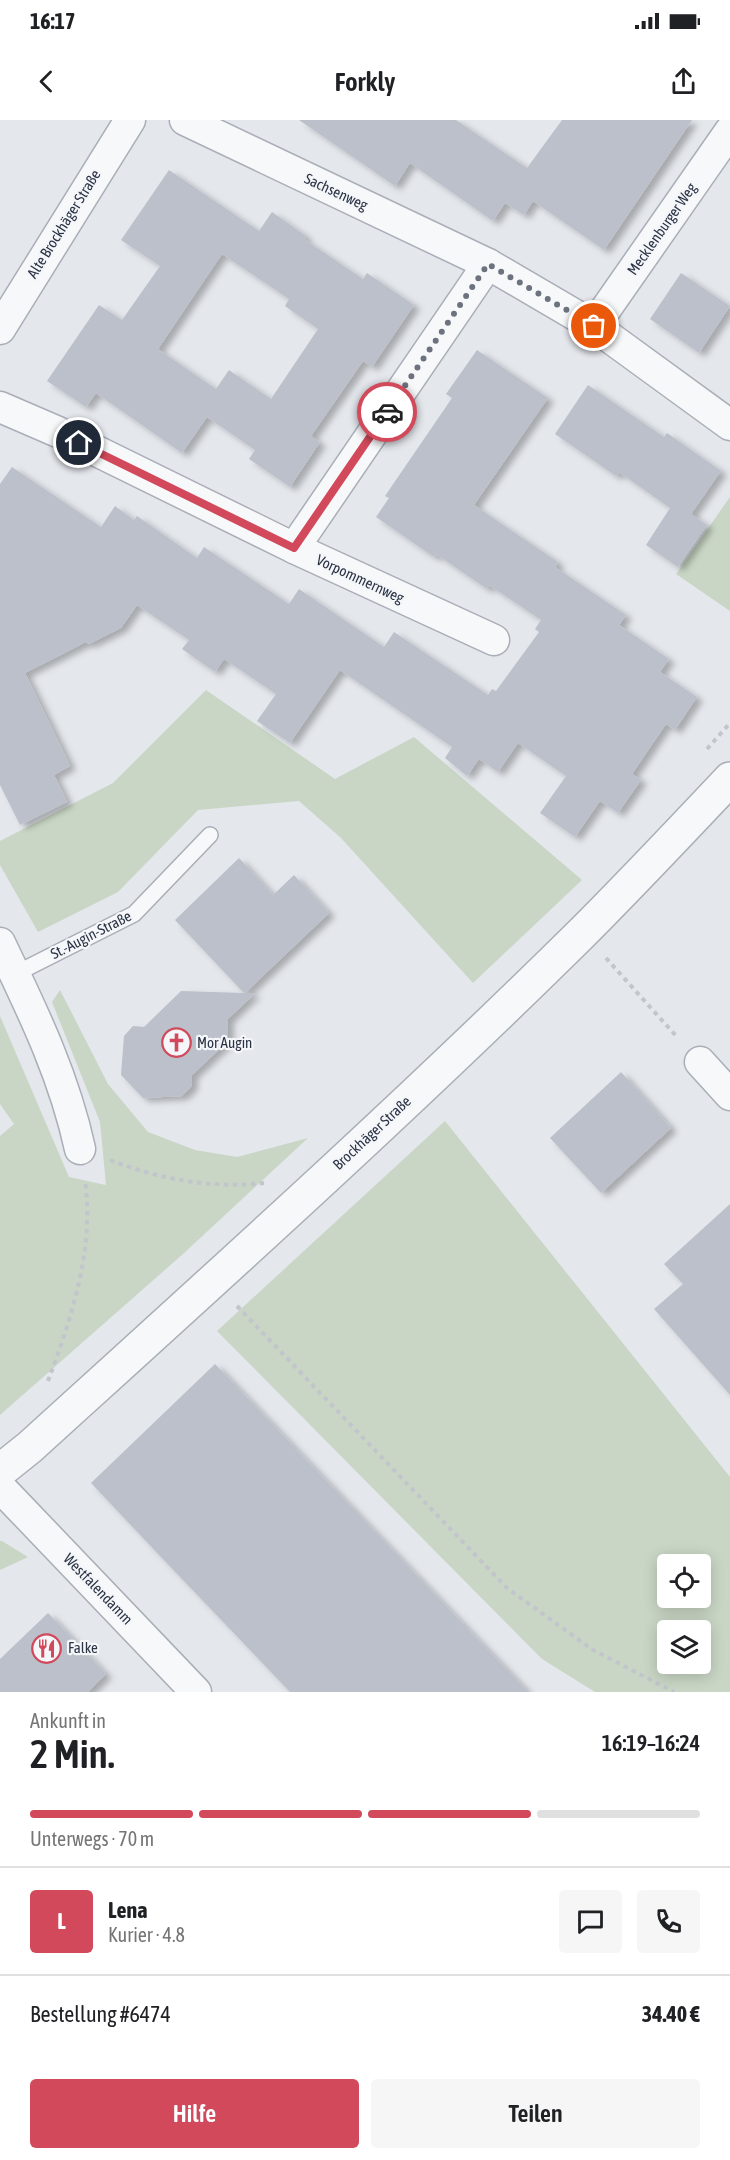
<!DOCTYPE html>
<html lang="de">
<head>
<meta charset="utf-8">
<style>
  body { margin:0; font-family:"Asap Condensed",sans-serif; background:#f6f6f6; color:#202124; height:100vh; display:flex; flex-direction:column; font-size:22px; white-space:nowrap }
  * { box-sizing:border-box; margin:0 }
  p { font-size:20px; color:#757577 }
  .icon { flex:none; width:33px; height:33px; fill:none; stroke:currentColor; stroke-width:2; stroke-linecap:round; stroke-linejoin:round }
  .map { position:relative; height:1572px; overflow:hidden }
  .sheet { display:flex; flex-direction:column; background:#fff; flex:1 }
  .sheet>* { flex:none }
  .controls { position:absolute; left:657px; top:1434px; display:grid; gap:12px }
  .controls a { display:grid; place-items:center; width:54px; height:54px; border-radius:6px; background:#fff; box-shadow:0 3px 15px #0003; font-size:30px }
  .pin { position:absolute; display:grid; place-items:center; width:51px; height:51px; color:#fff; margin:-26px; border:3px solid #fff; border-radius:50%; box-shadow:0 2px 6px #0007 }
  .courier { position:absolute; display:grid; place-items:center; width:60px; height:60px; margin:-30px; border:4px solid #d1495b; border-radius:50%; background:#fff; color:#222; box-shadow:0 2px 8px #0007 }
  .headline em { font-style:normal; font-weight:600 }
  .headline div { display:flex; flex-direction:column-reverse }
  .headline { display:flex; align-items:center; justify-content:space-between; height:102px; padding:0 30px }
  h1 { font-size:39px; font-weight:600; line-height:45px }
  .bar { display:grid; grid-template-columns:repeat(4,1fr); gap:9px 6px; align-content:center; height:72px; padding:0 30px }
  .bar i { height:8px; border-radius:4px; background:#e0e0e0 }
  .bar .on { background:#d1495b }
  .bar p { grid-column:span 4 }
  .line { display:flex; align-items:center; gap:15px; padding:0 30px; border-top:2px solid #e0e0e0 }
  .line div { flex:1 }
  .round { display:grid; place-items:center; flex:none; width:63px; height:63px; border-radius:6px; background:#f6f6f6 }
  .button { display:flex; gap:12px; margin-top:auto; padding:12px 30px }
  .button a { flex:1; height:69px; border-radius:6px; background:#d1495b; color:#fff; font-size:24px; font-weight:600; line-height:69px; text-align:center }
  .button a+a { background:#f6f6f6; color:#202124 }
  .status { display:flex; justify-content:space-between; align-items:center; height:42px; padding:0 30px; background:#fff; direction:ltr }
  .status svg { height:16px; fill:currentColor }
  header { display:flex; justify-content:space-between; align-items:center; height:78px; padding:0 30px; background:#fff; font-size:27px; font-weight:600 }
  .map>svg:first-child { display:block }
  .green { fill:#c9d6c5; fill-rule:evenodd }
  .building { fill:#bbc0ca; fill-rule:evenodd; filter:url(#shadow) }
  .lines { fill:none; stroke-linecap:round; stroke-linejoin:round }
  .service-casing { stroke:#a9aeb7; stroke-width:18 }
  .minor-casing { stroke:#a9aeb7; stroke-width:33 }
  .tertiary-casing { stroke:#a9aeb7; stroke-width:36 }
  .path { stroke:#c2c5cb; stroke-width:4; stroke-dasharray:4.5 4.5; stroke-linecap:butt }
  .service { stroke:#f7f8fa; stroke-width:15 }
  .minor { stroke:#f7f8fa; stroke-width:30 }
  .tertiary { stroke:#f7f8fa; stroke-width:33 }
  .done { stroke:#6c737f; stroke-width:6; stroke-dasharray:0 10.8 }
  .route { stroke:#d1495b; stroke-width:8 }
  .labels { text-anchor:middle; stroke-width:4.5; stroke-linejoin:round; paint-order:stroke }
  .street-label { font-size:15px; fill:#2b3445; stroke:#f4f6f9 }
  .poi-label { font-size:15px; fill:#2b3445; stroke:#f4f6f9; text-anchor:start }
</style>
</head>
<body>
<div class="status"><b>16:17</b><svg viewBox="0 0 49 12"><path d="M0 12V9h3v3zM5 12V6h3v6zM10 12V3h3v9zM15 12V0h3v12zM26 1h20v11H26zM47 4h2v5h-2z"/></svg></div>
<header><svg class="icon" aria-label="back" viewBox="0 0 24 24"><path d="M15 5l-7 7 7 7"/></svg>Forkly<svg class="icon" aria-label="share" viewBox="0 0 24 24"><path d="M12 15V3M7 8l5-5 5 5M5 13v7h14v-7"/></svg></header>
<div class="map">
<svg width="730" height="1572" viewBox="0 0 730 1572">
  <defs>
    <filter id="shadow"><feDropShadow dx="6" dy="4" stdDeviation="3" flood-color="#0004"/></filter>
  </defs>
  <rect width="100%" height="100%" fill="#e4e7ec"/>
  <g class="green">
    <path d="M730,377V491L676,454Z"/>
    <path d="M206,570L335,659L414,617L582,760L473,863L341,718L299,681L198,690L118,772L38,812L0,745V721L113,663Z"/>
    <path d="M60,870L108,964L148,1012L195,1030L237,1037L308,1018L183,1134L0,1295V1016L14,1004L0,984V896L69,1057L106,1065L100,1002L52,882Z"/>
    <path d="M445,1001L730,1357V1572H595L542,1539L217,1211ZM668,1444H700V1478H668ZM668,1510H700V1544H668Z"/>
    <path d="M0,1421H2L28,1437L0,1450Z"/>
  </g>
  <g class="building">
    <path d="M299,0H456L527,48L562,0H692L604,130L533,81L524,95L505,83L493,101L410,43L395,66Z"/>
    <path d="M169,50L259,111L272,92L306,116L304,119L363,159L367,153L414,185L372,247L363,241L311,316L320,322L290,367L249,339L255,330L207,297L182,333L96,273L86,287L47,261L99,185L122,200L160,146L121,120ZM222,134L289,179L285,186L318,209L271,279L229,250L216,269L158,229Z"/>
    <path d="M681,153L730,186L699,233L650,199Z"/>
    <path d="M477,230L548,278L474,385L558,442L555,447L626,495L619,505L669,539L660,552L697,577L675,610L666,604L632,654L641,660L618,693L600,681L575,717L540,693L566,656L518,623L498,652L479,639L467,656L445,638L452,627L340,550L290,623L257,601L276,574L224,539L215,552L182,529L189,520L137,485L121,508L89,524L86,522L25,553L70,646L54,655L67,682L20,705L0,665V364L12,347L101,407L115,386L134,400L137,396L197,438L204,427L289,484L299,469L384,527L394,512L488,575L492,569L496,571L539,512L535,509L541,500L489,465L487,469L436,434L434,437L376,397L389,378L385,376L452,278L446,274Z"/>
    <path d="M588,265L664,317L667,313L721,351L691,394L707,405L678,447L646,425L670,388L619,352L616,356L555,314Z"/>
    <path d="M239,738L273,775L294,755L329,793L245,873H255L228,899V921L192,955V966L182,976L143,978L121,955L124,916L133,906L144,907L181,871L244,873L175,800Z"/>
    <path d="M621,952L671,1008L601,1073L550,1018Z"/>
    <path d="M730,1084V1275L654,1189L683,1164L664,1144Z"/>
    <path d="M215,1244L357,1393L528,1572H290L161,1437L91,1363Z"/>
    <path d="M48,1493L106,1554L88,1572H0V1539Z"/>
  </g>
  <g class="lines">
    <defs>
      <path id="service" d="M15,854L134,794L210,715"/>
      <g id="minor">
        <path d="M185,0L488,144L594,206L730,305"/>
        <path d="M594,206L730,11"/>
        <path d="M0,209L130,0"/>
        <path d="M0,287L58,312L294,428L494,520"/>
        <path d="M294,428L488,144"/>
        <path d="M0,823C32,890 64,955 80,1029"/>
        <path d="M700,942L730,975"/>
        <path d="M0,1367L196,1572"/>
      </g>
      <path id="tertiary" d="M0,1351L30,1327C216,1158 403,990 582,813C632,763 681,711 730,659"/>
    </defs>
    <use href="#service" class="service-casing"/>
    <use href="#minor" class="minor-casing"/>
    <use href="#tertiary" class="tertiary-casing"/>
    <g class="path">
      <path d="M707,629L730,603"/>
      <path d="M606,838L677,917"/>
      <path d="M110,1040C158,1059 213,1069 264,1063"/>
      <path d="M237,1186L507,1468L593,1530L674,1572"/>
      <path d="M48,1261C71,1199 95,1128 85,1061"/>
    </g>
    <use href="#service" class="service"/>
    <use href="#minor" class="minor"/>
    <use href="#tertiary" class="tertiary"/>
  </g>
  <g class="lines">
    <path class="done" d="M387,292L488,144L594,206"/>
    <path class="route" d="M79,323L294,428L387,292"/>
  </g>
  <defs>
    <symbol id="church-ring" viewBox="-11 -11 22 22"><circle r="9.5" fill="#f4f6f9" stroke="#d1495b" stroke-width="1.5"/><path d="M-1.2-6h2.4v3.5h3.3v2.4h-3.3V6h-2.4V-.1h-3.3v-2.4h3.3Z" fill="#d1495b"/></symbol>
    <symbol id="restaurant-ring" viewBox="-11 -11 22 22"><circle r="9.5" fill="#f4f6f9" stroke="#d1495b" stroke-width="1.5"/><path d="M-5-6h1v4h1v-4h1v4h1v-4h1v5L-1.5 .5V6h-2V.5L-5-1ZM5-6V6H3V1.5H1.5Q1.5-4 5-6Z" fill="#d1495b"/></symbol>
  </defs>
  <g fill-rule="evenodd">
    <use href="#church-ring" x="160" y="906" width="33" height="33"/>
    <use href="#restaurant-ring" x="30" y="1512" width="33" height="33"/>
  </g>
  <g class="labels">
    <g class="street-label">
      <text transform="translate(336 72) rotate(25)" y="5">Sachsenweg</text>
      <text transform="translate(64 104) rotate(-58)" y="5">Alte Brockhäger Straße</text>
      <text transform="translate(662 109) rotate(-55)" y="5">Mecklenburger Weg</text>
      <text transform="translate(360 459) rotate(25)" y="5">Vorpommernweg</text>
      <text transform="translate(91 815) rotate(-27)" y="5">St.-Augin-Straße</text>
      <text transform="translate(372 1013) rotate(-43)" y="5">Brockhäger Straße</text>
      <text transform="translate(98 1469) rotate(46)" y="5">Westfalendamm</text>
    </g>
    <g class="poi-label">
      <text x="197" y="928">Mor Augin</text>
      <text x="68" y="1533">Falke</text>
    </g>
  </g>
</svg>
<div class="controls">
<a><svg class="icon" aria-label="locate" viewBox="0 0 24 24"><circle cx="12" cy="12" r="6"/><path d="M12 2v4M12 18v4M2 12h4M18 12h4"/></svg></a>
<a><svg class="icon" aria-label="layers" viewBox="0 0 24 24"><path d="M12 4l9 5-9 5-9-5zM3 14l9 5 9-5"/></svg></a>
</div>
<div class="pin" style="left:594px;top:206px;background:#ea580c"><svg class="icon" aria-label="bag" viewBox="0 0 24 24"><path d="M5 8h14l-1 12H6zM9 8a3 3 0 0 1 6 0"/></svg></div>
<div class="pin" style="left:79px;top:323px;background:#1f2937"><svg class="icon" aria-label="home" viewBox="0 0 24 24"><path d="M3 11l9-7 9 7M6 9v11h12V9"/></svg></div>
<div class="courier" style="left:387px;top:292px"><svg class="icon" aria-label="car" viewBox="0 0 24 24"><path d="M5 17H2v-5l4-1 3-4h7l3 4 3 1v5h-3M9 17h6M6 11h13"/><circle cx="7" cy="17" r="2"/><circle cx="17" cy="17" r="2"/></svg></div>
</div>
<section class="sheet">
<div class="headline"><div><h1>2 Min.</h1><p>Ankunft in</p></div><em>16:19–16:24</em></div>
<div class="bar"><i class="on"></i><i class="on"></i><i class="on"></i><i></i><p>Unterwegs · 70 m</p></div>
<div class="line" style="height:108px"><b class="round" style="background:#d1495b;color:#fff">L</b><div><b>Lena</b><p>Kurier · 4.8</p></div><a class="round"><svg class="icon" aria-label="chat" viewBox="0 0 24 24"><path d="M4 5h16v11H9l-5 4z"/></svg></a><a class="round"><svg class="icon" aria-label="phone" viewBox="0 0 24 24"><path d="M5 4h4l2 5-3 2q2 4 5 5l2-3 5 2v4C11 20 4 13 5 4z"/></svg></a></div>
<div class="line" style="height:78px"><div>Bestellung #6474</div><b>34.40 €</b></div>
<div class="button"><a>Hilfe</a><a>Teilen</a></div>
</section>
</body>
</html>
